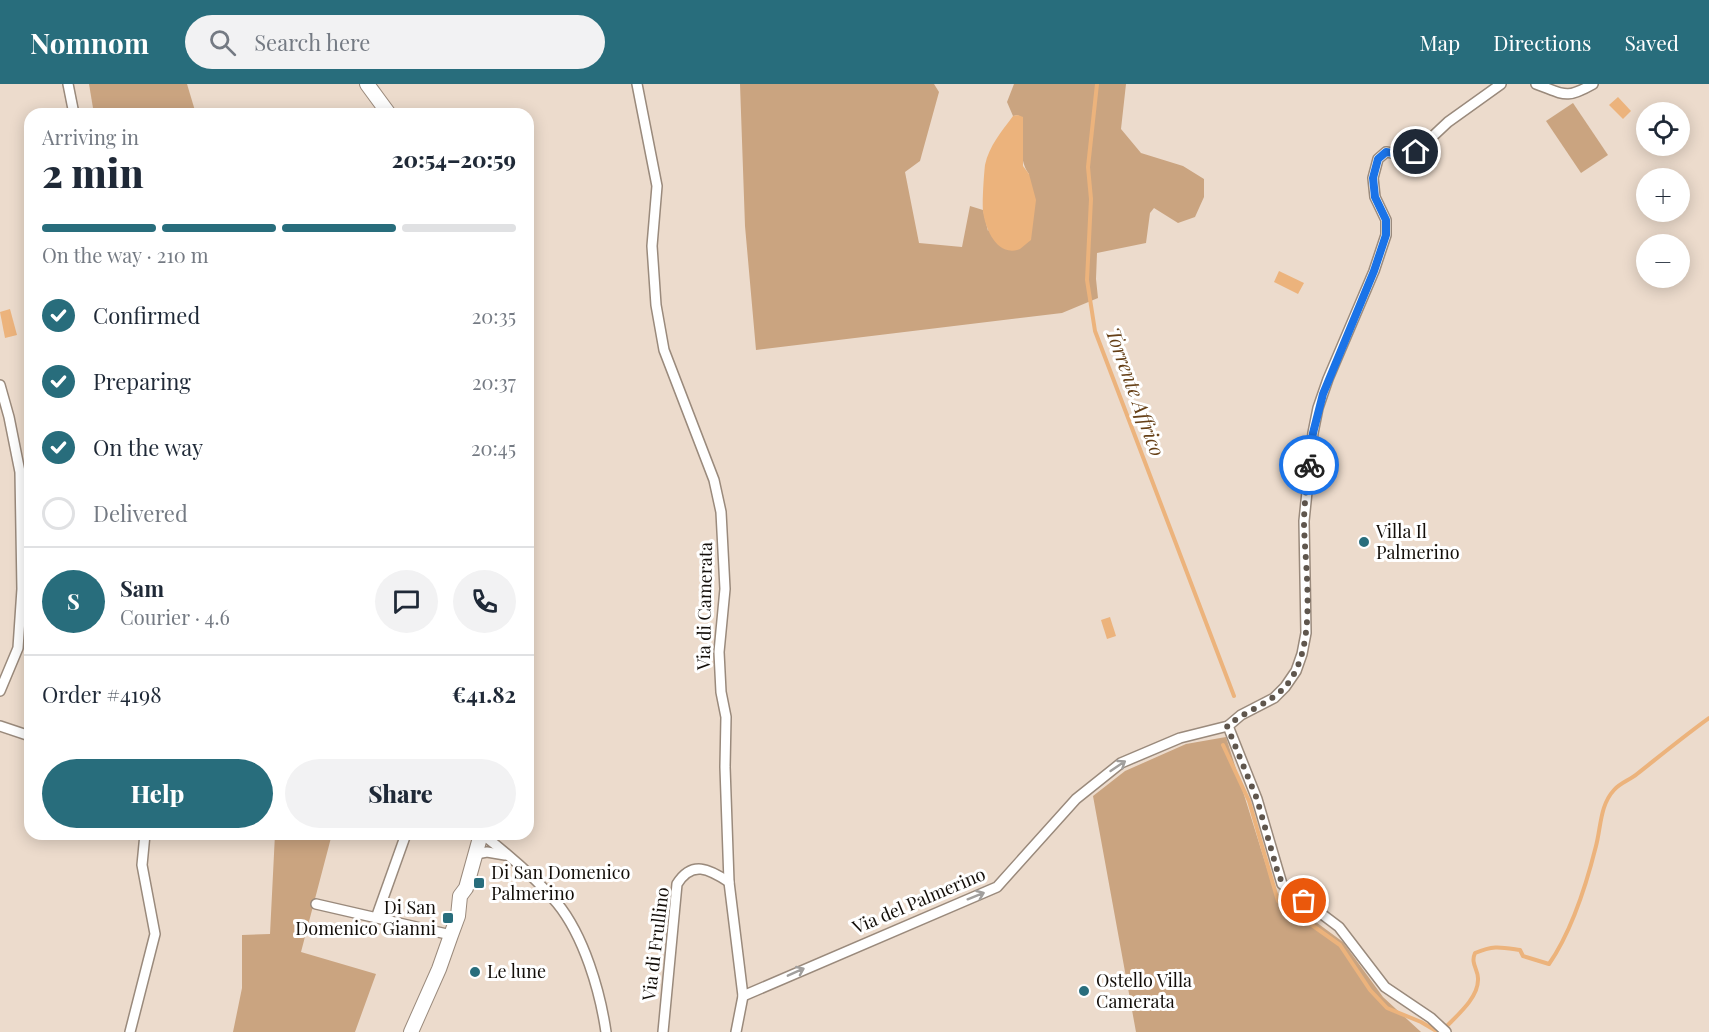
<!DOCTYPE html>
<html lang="en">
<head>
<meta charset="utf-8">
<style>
  body { margin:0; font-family:"Playfair Display",serif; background:#f2f2f3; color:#1f2937; height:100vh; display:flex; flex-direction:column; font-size:22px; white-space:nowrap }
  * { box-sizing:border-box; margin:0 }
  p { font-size:20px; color:#747a83 }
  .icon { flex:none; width:33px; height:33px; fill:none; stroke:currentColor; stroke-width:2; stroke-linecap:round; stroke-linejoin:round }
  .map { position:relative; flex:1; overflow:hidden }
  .drawer { position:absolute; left:24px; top:24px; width:510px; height:732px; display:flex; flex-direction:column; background:#fff; border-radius:18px; box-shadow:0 3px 15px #0003 }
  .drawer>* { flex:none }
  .controls { position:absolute; left:1636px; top:18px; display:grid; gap:12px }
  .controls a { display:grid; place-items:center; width:54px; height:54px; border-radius:50%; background:#fff; box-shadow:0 3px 15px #0003; font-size:30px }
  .pin { position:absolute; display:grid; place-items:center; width:51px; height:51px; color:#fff; margin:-26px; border:3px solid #fff; border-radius:50%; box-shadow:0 2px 6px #0007 }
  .courier { position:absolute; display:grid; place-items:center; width:60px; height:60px; margin:-30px; border:4px solid #1a73e8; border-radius:50%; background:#fff; color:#222; box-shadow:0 2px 8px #0007 }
  .summary em { font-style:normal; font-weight:800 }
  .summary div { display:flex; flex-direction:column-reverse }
  .summary { display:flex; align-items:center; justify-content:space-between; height:102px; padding:0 18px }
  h1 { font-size:39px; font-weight:800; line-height:45px }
  .bar { display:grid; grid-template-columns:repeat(4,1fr); gap:9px 6px; align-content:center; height:72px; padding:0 18px }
  .bar i { height:8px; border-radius:4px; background:#e0e1e3 }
  .bar .active { background:#286d7c }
  .bar p { grid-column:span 4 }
  .line { display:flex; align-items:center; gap:15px; padding:0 18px; border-top:2px solid #e0e1e3 }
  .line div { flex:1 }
  .round { display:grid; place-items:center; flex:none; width:63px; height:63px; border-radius:32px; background:#f2f2f3 }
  ol { padding:0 18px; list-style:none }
  li { display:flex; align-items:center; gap:18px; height:66px }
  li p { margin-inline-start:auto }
  li .icon { padding:6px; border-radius:50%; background:#286d7c; color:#fff; stroke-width:4 }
  li:last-child { color:#747a83 }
  li i { width:33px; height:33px; border:3px solid #e0e1e3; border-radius:50% }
  .action { display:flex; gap:12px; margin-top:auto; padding:12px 18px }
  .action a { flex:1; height:69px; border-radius:36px; background:#286d7c; color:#fff; font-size:24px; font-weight:800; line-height:69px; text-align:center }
  .action a+a { background:#f2f2f3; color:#1f2937 }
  header { display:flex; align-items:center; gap:36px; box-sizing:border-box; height:84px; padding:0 30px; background:#286d7c; color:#fff }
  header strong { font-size:28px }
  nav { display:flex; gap:33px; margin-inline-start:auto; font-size:21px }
  .search { width:420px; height:54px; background:#f2f2f3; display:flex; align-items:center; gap:15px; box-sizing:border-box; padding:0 21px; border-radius:33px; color:#747a83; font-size:22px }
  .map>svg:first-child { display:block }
  .green { fill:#caa480 }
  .water { fill:#ecb37c }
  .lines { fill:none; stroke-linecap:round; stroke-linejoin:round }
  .stream { stroke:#ecb37c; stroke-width:4 }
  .street-casing { stroke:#9a8a7c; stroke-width:12 }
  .secondary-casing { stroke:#9a8a7c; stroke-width:16 }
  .street { stroke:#fff; stroke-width:9 }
  .secondary { stroke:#fff; stroke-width:14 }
  .oneway { stroke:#a19f9d }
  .done { stroke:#5f564d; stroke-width:6; stroke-dasharray:0 10.8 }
  .route { stroke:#1a73e8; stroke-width:8 }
  .poi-dot { fill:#286d7c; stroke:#fff; stroke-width:2 }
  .labels { text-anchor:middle; stroke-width:6; stroke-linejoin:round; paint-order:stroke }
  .poi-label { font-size:18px; fill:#130e09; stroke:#fff; text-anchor:start }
  .street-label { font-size:18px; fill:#130e09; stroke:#fff }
  .water-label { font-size:20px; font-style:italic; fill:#664017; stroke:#fff }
</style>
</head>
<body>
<header>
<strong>Nomnom</strong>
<div class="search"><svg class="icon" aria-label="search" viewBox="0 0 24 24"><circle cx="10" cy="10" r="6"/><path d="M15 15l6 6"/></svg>Search here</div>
<nav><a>Map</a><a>Directions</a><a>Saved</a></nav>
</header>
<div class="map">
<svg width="1709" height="948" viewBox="0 0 1709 948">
  <rect width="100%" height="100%" fill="#ecdbcc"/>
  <g class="green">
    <path d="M89,0H187L196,30H94Z"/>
    <path d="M740,0H934L939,8L920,77L905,88L919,159L962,163L970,122L983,126L988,147L1029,90C1019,77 1021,54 1023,39L1018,31L1013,32L1007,18L1014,0H1126L1121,45L1141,69L1183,82L1204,95V113L1195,133L1178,139L1154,124L1150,129L1146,159L1097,169L1096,195L1098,214L1062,229L756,266L745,142Z"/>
    <path d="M1573,19L1608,71L1581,89L1546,37Z"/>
    <path d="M1226,653L1274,807L1343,858L1383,913L1421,948H1136L1093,712L1125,687L1186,660Z"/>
    <path d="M275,750H332L301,868L376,890L355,948H233L242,904V851L270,850Z"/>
  </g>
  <g class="water">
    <path d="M1618,13L1631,27L1623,35L1609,21Z"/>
    <path d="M1018,31L1023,33V82L1029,90L1036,116L1031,156C1028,158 1023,163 1020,165C997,174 985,144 983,127C982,118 984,90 985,81C989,62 1002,47 1013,32Z"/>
    <path d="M1279,187L1304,199L1298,210L1274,198Z"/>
    <path d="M10,225L17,251L5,254L0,228Z"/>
    <path d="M1110,533L1116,552L1107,555L1101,536Z"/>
  </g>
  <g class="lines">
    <g class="stream">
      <path d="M1097,0L1088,83L1091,115L1087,196L1095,247L1234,612"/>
      <path d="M1223,661L1249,717L1278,817L1340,861L1370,906L1387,924L1421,938L1438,948"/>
      <path d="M1443,946C1455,933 1478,915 1478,896C1479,886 1470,880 1475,869C1494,861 1500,863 1520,866L1523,872L1549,880C1572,847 1586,802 1596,762C1601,743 1600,721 1614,706C1620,699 1630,696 1637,690C1661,671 1684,652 1709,634"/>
    </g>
    <defs>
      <g id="street">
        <path d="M68,0L74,30"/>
        <path d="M637,0L657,102L652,162L656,221L664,266L714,396L721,428L725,505L719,568L721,608L726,633L725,683L729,798L743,912L736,948"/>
        <path d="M1536,0C1564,10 1565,16 1593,0"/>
        <path d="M0,301L9,333L20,388L22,505L18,564L0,607"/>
        <path d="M0,642L30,652"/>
        <path d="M1228,642L1257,715L1282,800L1339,843L1385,903L1431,934L1446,948"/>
        <path d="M482,750C509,771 535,793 557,819C584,852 600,907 606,948"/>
        <path d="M476,770L487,768L505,771"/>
        <path d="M316,820L451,851"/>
        <path d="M376,834L406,750"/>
        <path d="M743,912L997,803L1076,715L1121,679L1180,654L1228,642L1241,631L1274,614L1285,603L1296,587L1302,570L1306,549L1304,437L1313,349L1318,324L1328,295L1374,187L1386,151V136L1375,113L1373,94L1378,75L1386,68L1406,71L1416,68L1448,38L1501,0"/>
        <path d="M130,948L155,850L142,781L145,750"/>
        <path d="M663,948L677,800C692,776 709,785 729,798"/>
      </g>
      <g id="secondary">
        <path d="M367,0L389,30"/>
        <path d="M411,948L439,885L451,851L458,832L460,812L466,804L481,750"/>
      </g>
    </defs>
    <use href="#street" class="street-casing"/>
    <use href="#secondary" class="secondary-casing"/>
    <use href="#street" class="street"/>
    <use href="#secondary" class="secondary"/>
  </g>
  <defs><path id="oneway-shaft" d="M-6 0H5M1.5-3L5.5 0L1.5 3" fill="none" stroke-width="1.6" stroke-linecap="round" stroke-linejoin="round" transform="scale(1.5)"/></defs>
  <g class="oneway">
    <use href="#oneway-shaft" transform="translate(1118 682) rotate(-34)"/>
    <use href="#oneway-shaft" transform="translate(976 812) rotate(-22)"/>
    <use href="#oneway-shaft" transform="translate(796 888) rotate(-24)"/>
  </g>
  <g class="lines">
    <path class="done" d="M1304,817L1287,804L1279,793L1257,715L1227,642C1245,627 1269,620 1284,604C1319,567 1305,487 1304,440C1304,420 1307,400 1309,381"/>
    <path class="route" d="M1309,381L1313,349L1323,310L1374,187L1386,151V136L1375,113L1373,94L1378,75L1386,68L1406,71L1416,68"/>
  </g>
  <g class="poi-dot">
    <circle cx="1364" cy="458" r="6"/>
    <rect x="473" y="793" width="12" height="12" rx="3"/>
    <rect x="442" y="828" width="12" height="12" rx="3"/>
    <circle cx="475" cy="888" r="6"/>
    <circle cx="1084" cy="907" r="6"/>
  </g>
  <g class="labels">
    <g class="poi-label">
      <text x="1376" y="454">Villa Il<tspan x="1376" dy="21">Palmerino</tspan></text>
      <text x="491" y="795">Di San Domenico<tspan x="491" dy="21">Palmerino</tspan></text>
      <text x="436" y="830" text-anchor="end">Di San<tspan x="436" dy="21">Domenico Gianni</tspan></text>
      <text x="487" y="894">Le lune</text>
      <text x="1096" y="903">Ostello Villa<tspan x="1096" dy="21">Camerata</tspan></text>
    </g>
    <g class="street-label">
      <text transform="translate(705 522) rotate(-89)" y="6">Via di Camerata</text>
      <text transform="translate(919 817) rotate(-23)" y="6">Via del Palmerino</text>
      <text transform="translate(656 860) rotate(-83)" y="6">Via di Frullino</text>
    </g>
    <g class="water-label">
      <text transform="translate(1135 308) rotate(70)" y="7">Torrente Affrico</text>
    </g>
  </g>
</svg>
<div class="controls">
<a><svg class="icon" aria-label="locate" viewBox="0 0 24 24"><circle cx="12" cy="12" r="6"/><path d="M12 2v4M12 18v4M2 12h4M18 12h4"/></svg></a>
<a>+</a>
<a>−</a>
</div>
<div class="pin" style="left:1304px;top:817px;background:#ea580c"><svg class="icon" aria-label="bag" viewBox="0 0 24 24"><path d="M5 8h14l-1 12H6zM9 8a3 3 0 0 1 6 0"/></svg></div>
<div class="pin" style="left:1416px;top:68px;background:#1f2937"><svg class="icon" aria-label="home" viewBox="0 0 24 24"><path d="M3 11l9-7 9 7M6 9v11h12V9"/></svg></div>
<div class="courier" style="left:1309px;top:381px"><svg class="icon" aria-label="bike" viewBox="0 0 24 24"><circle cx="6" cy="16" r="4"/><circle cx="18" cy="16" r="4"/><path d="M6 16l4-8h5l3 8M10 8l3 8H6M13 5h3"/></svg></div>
<section class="drawer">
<div class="summary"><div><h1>2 min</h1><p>Arriving in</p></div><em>20:54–20:59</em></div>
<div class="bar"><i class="active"></i><i class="active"></i><i class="active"></i><i></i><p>On the way · 210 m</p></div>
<ol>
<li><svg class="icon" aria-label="check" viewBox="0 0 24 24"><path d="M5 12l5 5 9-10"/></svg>Confirmed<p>20:35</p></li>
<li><svg class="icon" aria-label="check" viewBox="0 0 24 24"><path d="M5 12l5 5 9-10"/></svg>Preparing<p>20:37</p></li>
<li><svg class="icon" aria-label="check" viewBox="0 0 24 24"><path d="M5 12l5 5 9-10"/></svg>On the way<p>20:45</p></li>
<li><i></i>Delivered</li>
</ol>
<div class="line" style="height:108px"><b class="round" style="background:#286d7c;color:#fff">S</b><div><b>Sam</b><p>Courier · 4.6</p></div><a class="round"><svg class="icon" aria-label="chat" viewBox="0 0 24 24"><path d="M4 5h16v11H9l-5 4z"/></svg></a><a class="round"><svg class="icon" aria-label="phone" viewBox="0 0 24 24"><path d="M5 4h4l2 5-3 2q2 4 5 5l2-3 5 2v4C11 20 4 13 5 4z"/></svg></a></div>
<div class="line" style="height:78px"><div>Order #4198</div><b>€41.82</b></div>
<div class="action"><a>Help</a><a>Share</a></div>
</section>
</div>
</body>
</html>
